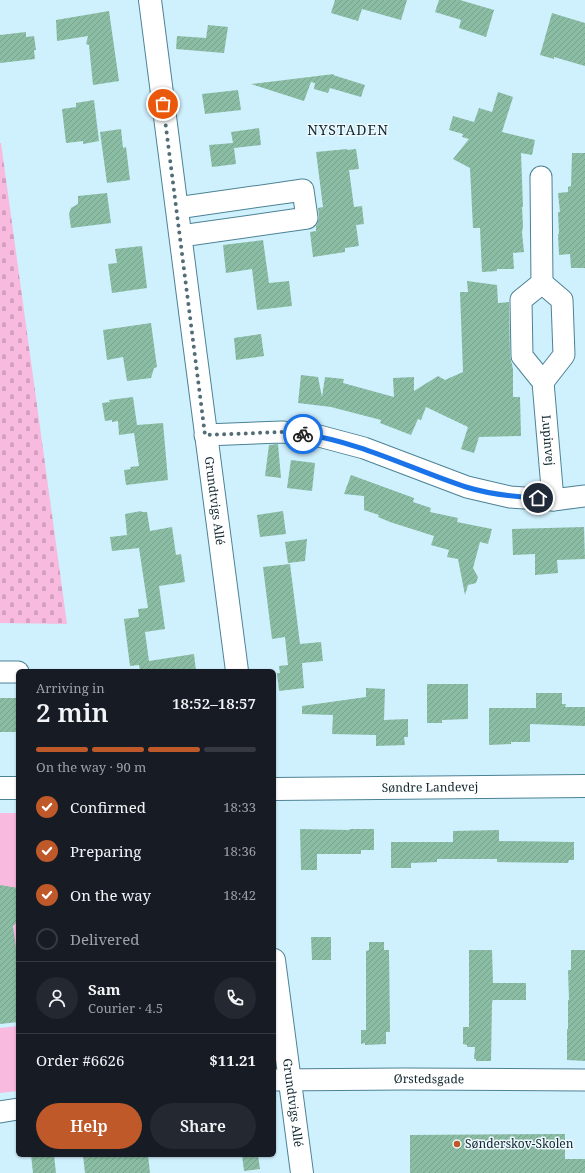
<!DOCTYPE html>
<html lang="en">
<head>
<meta charset="utf-8">
<style>
  body { margin:0; font-family:"Noto Serif",serif; background:#242831; color:#f1f3f6; height:100vh; display:flex; flex-direction:column; font-size:15px; white-space:nowrap }
  * { box-sizing:border-box; margin:0 }
  p { font-size:13px; color:#9ea1a6 }
  .icon { flex:none; width:22px; height:22px; fill:none; stroke:currentColor; stroke-width:2; stroke-linecap:round; stroke-linejoin:round }
  .map { position:relative; flex:1; overflow:hidden }
  .drawer { position:absolute; left:16px; top:669px; width:260px; height:488px; display:flex; flex-direction:column; background:#171b24; border-radius:6px; box-shadow:0 1px 3px #0004 }
  .drawer>* { flex:none }
  .pin { position:absolute; display:grid; place-items:center; width:34px; height:34px; color:#fff; margin:-17px; border:2px solid #fff; border-radius:50%; box-shadow:0 1px 4px #0007 }
  .courier { position:absolute; display:grid; place-items:center; width:40px; height:40px; margin:-20px; border:3px solid #1a73e8; border-radius:50%; background:#fff; color:#222; box-shadow:0 1px 5px #0007 }
  .overview em { font-style:normal; font-weight:600 }
  .overview div { display:flex; flex-direction:column-reverse }
  .overview { display:flex; align-items:center; justify-content:space-between; height:68px; padding:0 20px }
  h1 { font-size:26px; font-weight:600; line-height:30px }
  .bar { display:grid; grid-template-columns:repeat(4,1fr); gap:6px 4px; align-content:center; height:48px; padding:0 20px }
  .bar i { height:5px; border-radius:3px; background:#363941 }
  .bar .current { background:#bf5929 }
  .bar p { grid-column:span 4 }
  .line { display:flex; align-items:center; gap:10px; padding:0 20px; border-top:1px solid #363941 }
  .line div { flex:1 }
  .round { display:grid; place-items:center; flex:none; width:42px; height:42px; border-radius:21px; background:#242831 }
  ol { padding:0 20px; list-style:none }
  li { display:flex; align-items:center; gap:12px; height:44px }
  li p { margin-inline-start:auto }
  li .icon { padding:4px; border-radius:50%; background:#bf5929; color:#fff; stroke-width:4 }
  li:last-child { color:#9ea1a6 }
  li i { width:22px; height:22px; border:2px solid #363941; border-radius:50% }
  .action { display:flex; gap:8px; margin-top:auto; padding:8px 20px }
  .action a { flex:1; height:46px; border-radius:24px; background:#bf5929; color:#fff; font-size:16px; font-weight:600; line-height:46px; text-align:center }
  .action a+a { background:#242831; color:#f1f3f6 }
  .map>svg:first-child { display:block }
  .cemetery { fill:url(#cemetery-stones) }
  .park { fill:#f9badf }
  .building { fill:url(#building-hatch) }
  .lines { fill:none; stroke-linecap:round; stroke-linejoin:round }
  .minor-casing { stroke:#4c8295; stroke-width:23 }
  .tertiary-casing { stroke:#4c8295; stroke-width:24 }
  .minor { stroke:#fff; stroke-width:21 }
  .tertiary { stroke:#fff; stroke-width:22 }
  .done { stroke:#536d77; stroke-width:4; stroke-dasharray:0 7.2 }
  .route { stroke:#1a73e8; stroke-width:5 }
  .poi-dot { fill:#bf5929; stroke:#eef9fd; stroke-width:1.5 }
  .labels { text-anchor:middle; stroke-width:3; stroke-linejoin:round; paint-order:stroke }
  .street-label { font-size:12px; fill:#10272f; stroke:#eef9fd }
  .poi-label { font-size:12px; fill:#10272f; stroke:#eef9fd; text-anchor:start }
  .quarter-label { font-size:14px; letter-spacing:1px; fill:#10272f; stroke:#eef9fd }
</style>
</head>
<body>
<div class="map">
<svg width="585" height="1173" viewBox="0 0 585 1173">
  <defs>
    <pattern id="cemetery-stones" width="16" height="16" patternUnits="userSpaceOnUse"><rect width="16" height="16" fill="#f9badf"/><path d="M2 7V4a2 2 0 0 1 4 0v3zM10 15v-3a2 2 0 0 1 4 0v3z" fill="#d4a0c0"/></pattern>
    <pattern id="building-hatch" width="6" height="6" patternUnits="userSpaceOnUse"><rect width="6" height="6" fill="#8abda4"/><path d="M-1 1l2-2M0 6l6-6M5 7l2-2" fill="none" stroke="#76a28e"/></pattern>
  </defs>
  <rect width="100%" height="100%" fill="#cff0fd"/>
  <path class="cemetery" d="M0,143H1L67,624L0,623Z"/>
  <g class="park">
    <path d="M0,813H18V951L16,952L13,932L18,892L0,888Z"/>
    <path d="M18,1026V1091L0,1093V1028Z"/>
  </g>
  <g class="building">
    <path d="M335,0H407L401,20L362,9L358,21L331,13Z"/>
    <path d="M439,0H460L494,10L486,37L459,28L461,20L435,12Z"/>
    <path d="M109,11L119,81L93,85L89,45L86,44L88,36L57,41L56,20Z"/>
    <path d="M552,13L585,23V66L554,57V59L540,55Z"/>
    <path d="M208,25L228,27L224,53L176,49L177,36L206,38Z"/>
    <path d="M26,32V37L34,36L36,50H34L35,59L0,63V35Z"/>
    <path d="M334,74L333,75L365,85L361,97L330,88L328,93L314,89L315,83L311,82L304,101L251,84Z"/>
    <path d="M238,90L241,110L205,114L202,94Z"/>
    <path d="M498,92L513,97L502,132L535,140L532,155L521,153L523,207H522L523,226L522,233L524,252L513,253L514,269H497V271L482,272L480,228H473L470,168L453,159L469,139L462,137L463,134L449,130L453,116L474,122L479,108L492,112Z"/>
    <path d="M94,100L99,141L83,144V141L66,143L62,109L76,107V103Z"/>
    <path d="M259,128L261,145L234,148L236,164L212,167L209,145L233,143L231,132Z"/>
    <path d="M121,129L123,148L126,147L130,180L107,183L100,132Z"/>
    <path d="M347,149V150L356,149L359,169L349,170L354,207L362,206L364,224L356,225L359,246L345,248V252L313,257L310,232L316,231V226L318,222L319,217L318,208L323,207L316,152Z"/>
    <path d="M572,153H585V268H571L570,254L559,255L558,234H559L558,212H560L558,193L568,192V187L571,186Z"/>
    <path d="M107,193L111,223L71,228L69,214L71,208L78,204V196Z"/>
    <path d="M263,240L269,283L289,281L292,306L257,310L252,269L226,273L223,245Z"/>
    <path d="M142,246L147,288L112,293L108,264L117,263L115,249Z"/>
    <path d="M467,281L497,285L498,303L509,302L510,356L513,369V397H520L521,436L479,437L474,453L461,449L468,427L426,407L421,420L418,419L411,435L380,423L381,420L331,407L298,403L301,375L318,377L322,397L325,377L344,379L343,383L394,397L393,378L414,377V391L438,376L445,380L463,372L460,292H468Z"/>
    <path d="M151,323L157,367L154,368L151,378L127,381L123,357L107,360L103,330Z"/>
    <path d="M261,334L264,356L236,360L234,338Z"/>
    <path d="M133,397L137,425L163,423L168,480L126,485L124,470L131,469L130,467L139,466L134,433L119,435L118,421L112,422V420L105,421L102,403L110,402L109,400Z"/>
    <path d="M278,444L281,478L265,476L269,445Z"/>
    <path d="M291,460L315,463L312,491L287,488Z"/>
    <path d="M351,475L414,498L413,502L431,508L430,512L458,518L457,522L492,529L488,544L480,542L473,568L478,577L476,583L468,585L465,595L458,559L447,557L449,550L431,545L434,536L390,522L378,517L379,515L364,510V496L344,494Z"/>
    <path d="M141,511L142,512H147L150,531L172,527L176,555L181,554L185,582L159,586L165,629L145,632L149,661L194,654L196,671H140L139,665L130,666L124,619L139,617L138,609L148,608L139,548L112,551L110,537L127,535L125,514Z"/>
    <path d="M283,511L286,534L260,537L257,515Z"/>
    <path d="M584,527L585,559L557,560L558,573L535,575V554L513,555L512,529Z"/>
    <path d="M307,539L305,561L288,563L285,542Z"/>
    <path d="M290,564L300,644L321,642L323,661L302,663L304,688L279,691L277,673H280L279,666L288,665L285,637L272,639L263,567Z"/>
    <path d="M427,684H468V719L442,720V723H427Z"/>
    <path d="M366,688L385,689L384,720L408,719V737H404L405,745L376,746V735L332,734L333,715L302,714V706L366,697Z"/>
    <path d="M536,693H562V704H566L565,707H585V726L530,724V742H511V744L489,745V708H536Z"/>
    <rect x="0" y="698" width="18" height="34"/>
    <path d="M300,829L349,830L350,829H374V850H361V854H317V870H301Z"/>
    <path d="M499,830V841L574,842V860H569L568,863L497,862V859H437V862L411,863V868H391V842H453V831Z"/>
    <path d="M0,885L18,888V921L13,926L16,948H18V1022L0,1024Z"/>
    <path d="M311,937H331V960H312Z"/>
    <path d="M369,942H384V950H389L390,1032H386V1044L365,1045V1043L361,1044V1030H366V951L369,950Z"/>
    <path d="M469,950H492L493,983H526V1000H493L492,1002L491,1061H476V1059H474L475,1047H467V1045L463,1044V1027H469Z"/>
    <path d="M571,950H585V1061L567,1060V1029H568V1000H569L568,970H571Z"/>
    <path d="M565,1134V1159H585V1173H410V1135Z"/>
    <path d="M31,1155H54L56,1173H33Z"/>
    <path d="M83,1155H148L150,1173H85Z"/>
    <path d="M242,1155H258L260,1169L244,1171Z"/>
  </g>
  <g class="lines">
    <defs>
      <g id="minor">
        <path id="s1" d="M541,177L542,283L521,300L522,356L543,382L553,500"/>
        <path d="M177,208L303,190L307,218L181,236"/>
        <path d="M542,283L562,300L564,355L543,382"/>
        <path d="M205,435L282,432L319,436L364,448L467,487L510,497L553,500L585,496"/>
        <path d="M0,672H18"/>
        <path id="s2" d="M274,1080L403,1079L585,1080"/>
        <path d="M0,1112L18,1109"/>
      </g>
      <g id="tertiary">
        <path id="s3" d="M150,0C179,224 207,447 237,671"/>
        <path d="M0,788H18"/>
        <path id="s4" d="M274,789L585,786"/>
        <path id="s5" d="M274,960L302,1173"/>
      </g>
    </defs>
    <use href="#minor" class="minor-casing"/>
    <use href="#tertiary" class="tertiary-casing"/>
    <use href="#minor" class="minor"/>
    <use href="#tertiary" class="tertiary"/>
  </g>
  <g class="lines">
    <path class="done" d="M163,104L205,435L282,432L303,434"/>
    <path class="route" d="M303,434C360,442 411,469 466,487C489,494 514,497 538,498"/>
  </g>
  <circle class="poi-dot" cx="457" cy="1144" r="4"/>
  <g class="labels">
    <g class="street-label">
      <text dy="4" stroke="none"><textPath href="#s1" startOffset="281">Lupinvej</textPath></text>
      <text dy="4" stroke="none"><textPath href="#s3" startOffset="505">Grundtvigs Allé</textPath></text>
      <text dy="4" stroke="none"><textPath href="#s4" startOffset="156">Søndre Landevej</textPath></text>
      <text dy="4" stroke="none"><textPath href="#s2" startOffset="155">Ørstedsgade</textPath></text>
      <text dy="4" stroke="none"><textPath href="#s5" startOffset="144">Grundtvigs Allé</textPath></text>
    </g>
    <g class="poi-label">
      <text x="465" y="1148">Sønderskov-Skolen</text>
    </g>
    <g class="quarter-label">
      <text x="348" y="135">NYSTADEN</text>
    </g>
  </g>
</svg>
<div class="pin" style="left:163px;top:104px;background:#ea580c"><svg class="icon" aria-label="bag" viewBox="0 0 24 24"><path d="M5 8h14l-1 12H6zM9 8a3 3 0 0 1 6 0"/></svg></div>
<div class="pin" style="left:538px;top:498px;background:#1f2937"><svg class="icon" aria-label="home" viewBox="0 0 24 24"><path d="M3 11l9-7 9 7M6 9v11h12V9"/></svg></div>
<div class="courier" style="left:303px;top:434px"><svg class="icon" aria-label="bike" viewBox="0 0 24 24"><circle cx="6" cy="16" r="4"/><circle cx="18" cy="16" r="4"/><path d="M6 16l4-8h5l3 8M10 8l3 8H6M13 5h3"/></svg></div>
<section class="drawer">
<div class="overview"><div><h1>2 min</h1><p>Arriving in</p></div><em>18:52–18:57</em></div>
<div class="bar"><i class="current"></i><i class="current"></i><i class="current"></i><i></i><p>On the way · 90 m</p></div>
<ol>
<li><svg class="icon" aria-label="check" viewBox="0 0 24 24"><path d="M5 12l5 5 9-10"/></svg>Confirmed<p>18:33</p></li>
<li><svg class="icon" aria-label="check" viewBox="0 0 24 24"><path d="M5 12l5 5 9-10"/></svg>Preparing<p>18:36</p></li>
<li><svg class="icon" aria-label="check" viewBox="0 0 24 24"><path d="M5 12l5 5 9-10"/></svg>On the way<p>18:42</p></li>
<li><i></i>Delivered</li>
</ol>
<div class="line" style="height:72px"><a class="round"><svg class="icon" aria-label="person" viewBox="0 0 24 24"><circle cx="12" cy="8" r="4"/><path d="M4 21q1-7 8-7t8 7"/></svg></a><div><b>Sam</b><p>Courier · 4.5</p></div><a class="round"><svg class="icon" aria-label="phone" viewBox="0 0 24 24"><path d="M5 4h4l2 5-3 2q2 4 5 5l2-3 5 2v4C11 20 4 13 5 4z"/></svg></a></div>
<div class="line" style="height:52px"><div>Order #6626</div><b>$11.21</b></div>
<div class="action"><a>Help</a><a>Share</a></div>
</section>
</div>
</body>
</html>
